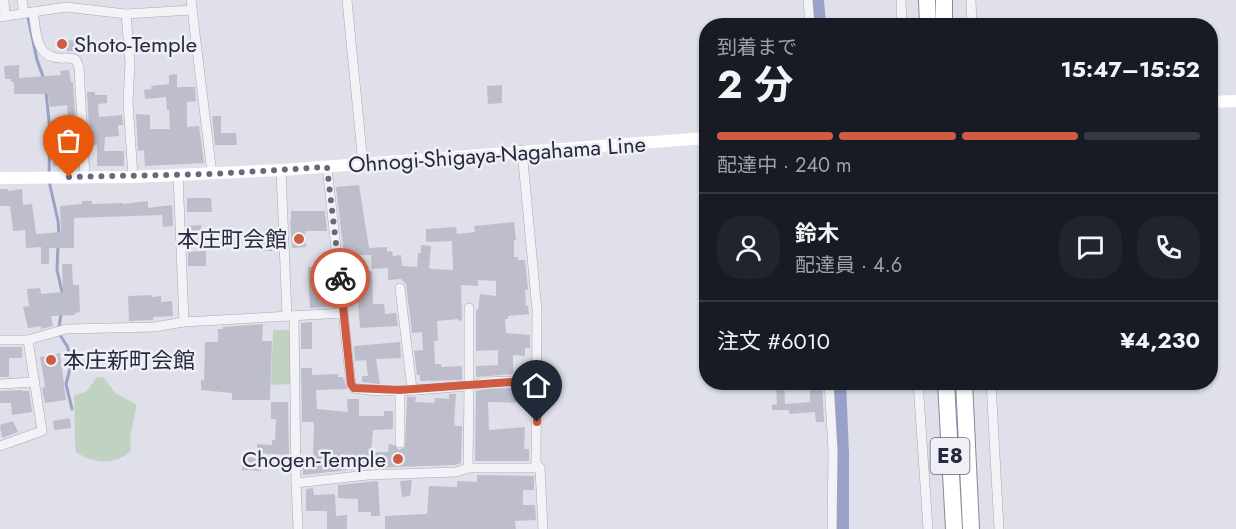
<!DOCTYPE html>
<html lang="ja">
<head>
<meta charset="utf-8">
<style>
  body { margin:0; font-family:Jost,"Noto Sans JP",sans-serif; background:#20242c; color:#f1f3f6; height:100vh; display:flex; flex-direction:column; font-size:22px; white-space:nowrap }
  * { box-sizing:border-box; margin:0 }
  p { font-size:20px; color:#9ea1a6 }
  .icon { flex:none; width:33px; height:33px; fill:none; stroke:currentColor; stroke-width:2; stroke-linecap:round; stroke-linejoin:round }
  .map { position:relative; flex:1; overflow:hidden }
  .details { position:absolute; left:699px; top:18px; width:519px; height:372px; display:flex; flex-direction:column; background:#171b24; border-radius:24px; box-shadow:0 2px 4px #0004 }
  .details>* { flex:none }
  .pin { position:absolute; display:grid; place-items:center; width:51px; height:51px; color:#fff; margin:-62px -26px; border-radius:50% 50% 50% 0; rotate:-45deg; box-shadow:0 0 6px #0007 }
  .pin .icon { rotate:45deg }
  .courier { position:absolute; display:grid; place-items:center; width:60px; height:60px; margin:-30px; border:4px solid #cf5b43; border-radius:50%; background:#fff; color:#222; box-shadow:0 2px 8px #0007 }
  .overview em { font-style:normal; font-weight:700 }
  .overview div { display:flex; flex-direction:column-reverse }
  .overview { display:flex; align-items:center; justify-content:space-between; height:102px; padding:0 18px }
  h1 { font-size:39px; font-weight:700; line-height:45px }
  .bar { display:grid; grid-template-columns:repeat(4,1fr); gap:9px 6px; align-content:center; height:72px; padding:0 18px }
  .bar i { height:8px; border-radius:4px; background:#363941 }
  .bar .on { background:#cf5b43 }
  .bar p { grid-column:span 4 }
  .line { display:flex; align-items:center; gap:15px; padding:0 18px; border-top:2px solid #363941 }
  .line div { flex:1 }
  .round { display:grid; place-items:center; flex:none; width:63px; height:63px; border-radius:24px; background:#20242c }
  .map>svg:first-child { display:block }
  .green { fill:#c0d3c2 }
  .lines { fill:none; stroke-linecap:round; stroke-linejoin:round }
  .stream { stroke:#9aa1c9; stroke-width:3 }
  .river { stroke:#9aa1c9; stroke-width:16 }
  .building { fill:#bdbdcc }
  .minor-casing { stroke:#a8a9b6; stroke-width:10 }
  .motorway-casing { stroke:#87889f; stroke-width:18 }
  .minor { stroke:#f2f2f7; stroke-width:9 }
  .secondary { stroke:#fff; stroke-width:12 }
  .motorway { stroke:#fff; stroke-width:16 }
  .done { stroke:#68697b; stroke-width:6; stroke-dasharray:0 10.8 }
  .route { stroke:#cf5b43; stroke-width:8 }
  .poi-dot { fill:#cf5b43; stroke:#eff0f6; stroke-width:2 }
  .labels { text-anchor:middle; stroke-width:5; stroke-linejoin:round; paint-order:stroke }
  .shield { fill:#eff0f6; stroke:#646577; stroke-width:1.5 }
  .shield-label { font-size:21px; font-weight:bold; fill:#282940 }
  .poi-label { font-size:22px; fill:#282940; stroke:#eff0f6; text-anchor:start }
  .street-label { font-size:22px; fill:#282940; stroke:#eff0f6 }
</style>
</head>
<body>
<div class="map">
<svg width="1236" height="529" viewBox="0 0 1236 529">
  <rect width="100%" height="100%" fill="#dfe0e9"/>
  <g class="green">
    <path d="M273,330H290L291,384L271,385Z"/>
    <path d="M97,377L104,378L115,393L136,404V408L130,437L131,451C114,466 94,464 76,452C74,434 75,415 74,396L87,391Z"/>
  </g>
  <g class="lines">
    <g class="stream">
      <path d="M27,13L37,60L44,79"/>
      <path d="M46,92L50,131L49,175"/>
      <path d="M49,181L58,221L59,234"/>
      <path d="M58,246L57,270L63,296"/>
      <path d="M59,327L61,314"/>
      <path d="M60,335L67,346L70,355L71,365L66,384L72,409"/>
    </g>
    <g class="river">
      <path d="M816,0L818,26"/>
      <path d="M838,382L841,454V529"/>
    </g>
  </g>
  <g class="building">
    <path d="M82,39L84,51H67L65,41Z"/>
    <path d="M19,65V78L61,75L60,71L69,70L71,82H73L76,129H69L67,105L50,107L48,94H14V82H11V79H5L4,66Z"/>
    <path d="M177,74V87H195L196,101L187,102V127L199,126L204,163L145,166L144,150L138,151L136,114L150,115V129H170L169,110H167L166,97L145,99L144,90L152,89L151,86L169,84V75Z"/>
    <path d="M502,85V103L488,104L487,86Z"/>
    <path d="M87,92H95V95H107V103L98,104L99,117L122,115L123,125H118L119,136L105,137L104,151H124V166H97V145H91V128H89Z"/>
    <path d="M212,116H221V133H236L237,145H215Z"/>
    <path d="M52,150H66V151H72V153H77L78,167L53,166Z"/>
    <path d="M359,185L369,248L387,247V252L392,251L393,256L401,255L402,266L417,267L418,253H421V245L431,246L429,268L432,269L453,270L452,241L426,242V229L456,227L457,234L475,232L474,226L514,222L516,240H514V257H518V260H525L528,290H525L526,306H528L529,314L508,316V319H505L506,333L530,335V348H525V356L513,355V374L476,377V366L498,365V350L476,351V310H478L480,294L496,296V281L478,280V286L461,285L462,320L458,321V319L437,321L438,341H434L435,364H441V367L462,366V380L420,381V375H417L414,351L423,350L422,332L412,333L406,284L401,279L388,280V268L372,269L371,255H344L336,187Z"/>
    <path d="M0,189H8V191L22,189L23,205L32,204L36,234L61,232L60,206L82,204V201H92V204L123,203V204L148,201V208L172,205L173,226L163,227L162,215L74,218V248H49V264H41V247L26,248L25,230L13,231L10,206H0Z"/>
    <path d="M187,198H211L212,212H187Z"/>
    <path d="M291,211H325L327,231H305L306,247L292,248L290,220H291Z"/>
    <path d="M201,225V234L187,235V226Z"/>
    <path d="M277,239L278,251H261V240Z"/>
    <path d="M206,251V266H188V252Z"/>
    <path d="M62,264H72L73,285H79L80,312L75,313V315L51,316L53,326L41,329V326L28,328L23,307L29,306L27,289L40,288L41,294L63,292Z"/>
    <path d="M308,267H325L326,293L334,292L336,306L310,308Z"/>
    <path d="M359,271H372L373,304H384L385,314L396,313L398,326L360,328L358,302L349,303L345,272Z"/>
    <path d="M152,295V297L161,296V302L172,301L173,316L153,317V320L129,321L128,296Z"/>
    <path d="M312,322V349H301V323Z"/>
    <path d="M263,324L262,341H272L270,400H232V393L201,390V380L204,381L205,342H218V329H223V327Z"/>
    <path d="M400,342L401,358L376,359L380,384L362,382V376H368L366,360L355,361L354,346Z"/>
    <path d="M0,347H22V358H9V377H0Z"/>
    <path d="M60,353L66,400L45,403L42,389L45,386L40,357Z"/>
    <path d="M301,368H312V375L338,374V377H343L347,389L316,390L317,409L348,412L347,399H359V416H384V411H393V429L373,430L371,452H388L389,444L394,445L399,450L405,447L407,397H416L415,402L434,403L435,398L449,399V394H456L454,424L456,426H462L461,463L455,465L367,468L303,475L302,458H313L314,425L313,422H302Z"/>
    <path d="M776,382H784L785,404L810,402V382H822L824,422H816L815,412L790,414L788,410H772V405L777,404Z"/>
    <path d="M530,387V403L488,402L489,430L525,427L524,449H529V461H475L476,391L487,389Z"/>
    <path d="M22,390V391H29L32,412L12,415L11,403H0V391Z"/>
    <path d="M271,402H288L289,455L257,453V444L272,445V440H275L276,419H271Z"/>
    <path d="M70,418L71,428L54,430L53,421Z"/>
    <path d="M13,421L18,432L2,438L0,425Z"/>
    <path d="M243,457L262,458L261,471L242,470Z"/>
    <path d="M477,475L534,476V490H523V505H535L536,520L515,521L516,529H385V516L427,514L429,486L457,487V481L477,482Z"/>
    <path d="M412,480L410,496L402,497L400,481Z"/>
    <path d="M378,481L380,516H371V512H358V499L338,498V485Z"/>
    <path d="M313,488L314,495L335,494L336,516L347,515V529H327V511H306V489Z"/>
  </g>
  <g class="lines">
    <defs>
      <g id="minor">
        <path d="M4,0L5,16"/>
        <path d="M22,0L24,13"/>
        <path d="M191,0L212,174"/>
        <path d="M347,0L363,164"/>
        <path d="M808,0L810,26"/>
        <path d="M901,0L902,26"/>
        <path d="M971,0L972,26"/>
        <path d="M33,12C36,27 35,53 53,57C61,60 68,56 76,60L79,67L85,177"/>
        <path d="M126,14L130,63L128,102L133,177"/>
        <path d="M0,17L66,7L126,14L192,10"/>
        <path d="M522,150L537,310L536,463L540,468L543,529"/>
        <path d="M327,167L351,384L354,388C390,395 432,388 469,386L468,468"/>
        <path d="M281,170L287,316"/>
        <path d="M178,175L184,322"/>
        <path d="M400,288L412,389"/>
        <path d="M469,308V386L486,382L538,380"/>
        <path d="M294,316L296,483"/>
        <path d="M0,340H28L66,329L154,327L184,322L344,313"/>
        <path d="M829,382L833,451L832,529"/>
        <path d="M918,382L928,529"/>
        <path d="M991,382L999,529"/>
        <path d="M0,384L35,382"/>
        <path d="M400,443V390"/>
        <path d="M0,446L42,431L28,340"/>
        <path d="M298,529L296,483L368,475L456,472L468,468H540"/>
      </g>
      <g id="motorway">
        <path d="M927,0L928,26"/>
        <path d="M944,0V26"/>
        <path d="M946,382L954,529"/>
        <path d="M964,382L971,529"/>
      </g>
    </defs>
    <use href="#minor" class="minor-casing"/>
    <use href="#motorway" class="motorway-casing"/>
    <use href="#minor" class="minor"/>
    <g class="secondary">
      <path d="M1210,102L1236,101"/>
      <path d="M0,178L133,177L281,170L706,138"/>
    </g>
    <use href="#motorway" class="motorway"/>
  </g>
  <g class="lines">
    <path class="done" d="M69,177L212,174L327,167L340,278"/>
    <path class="route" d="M340,278L351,384L354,388L400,390L538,380L537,422"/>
  </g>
  <g class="poi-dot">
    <circle cx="62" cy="44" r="6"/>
    <circle cx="299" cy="239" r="6"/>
    <circle cx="51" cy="360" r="6"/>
    <circle cx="398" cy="459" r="6"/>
  </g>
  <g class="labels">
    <rect class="shield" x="930.5" y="438" width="39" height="36" rx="4.5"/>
    <g class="shield-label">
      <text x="950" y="463">E8</text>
    </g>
    <g class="poi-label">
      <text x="74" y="52">Shoto-Temple</text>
      <text x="287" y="247" text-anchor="end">本庄町会館</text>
      <text x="63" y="368">本庄新町会館</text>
      <text x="386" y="467" text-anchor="end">Chogen-Temple</text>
    </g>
    <g class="street-label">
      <text transform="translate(497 154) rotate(-4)" y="8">Ohnogi-Shigaya-Nagahama Line</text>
    </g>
  </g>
</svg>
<div class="pin" style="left:69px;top:177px;background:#ea580c"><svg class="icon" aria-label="bag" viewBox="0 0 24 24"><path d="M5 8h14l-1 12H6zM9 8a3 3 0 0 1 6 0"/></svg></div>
<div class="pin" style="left:537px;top:422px;background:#1f2937"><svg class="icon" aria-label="home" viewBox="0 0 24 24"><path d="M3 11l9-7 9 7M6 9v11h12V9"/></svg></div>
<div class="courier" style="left:340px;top:278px"><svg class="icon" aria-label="bike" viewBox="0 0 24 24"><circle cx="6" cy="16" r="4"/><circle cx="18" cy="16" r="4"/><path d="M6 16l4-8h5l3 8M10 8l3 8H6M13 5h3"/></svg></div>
<section class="details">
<div class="overview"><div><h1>2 分</h1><p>到着まで</p></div><em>15:47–15:52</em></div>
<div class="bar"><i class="on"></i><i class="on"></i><i class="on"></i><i></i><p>配達中 · 240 m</p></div>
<div class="line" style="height:108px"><a class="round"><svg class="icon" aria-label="person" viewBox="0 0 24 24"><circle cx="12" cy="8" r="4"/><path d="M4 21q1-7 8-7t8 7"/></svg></a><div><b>鈴木</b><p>配達員 · 4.6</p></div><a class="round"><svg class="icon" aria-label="chat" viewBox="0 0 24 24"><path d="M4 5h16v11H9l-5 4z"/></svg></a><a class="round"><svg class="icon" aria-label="phone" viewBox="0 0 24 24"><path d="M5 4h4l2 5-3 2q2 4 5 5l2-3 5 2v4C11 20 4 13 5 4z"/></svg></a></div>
<div class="line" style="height:78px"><div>注文 #6010</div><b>¥4,230</b></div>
</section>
</div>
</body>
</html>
